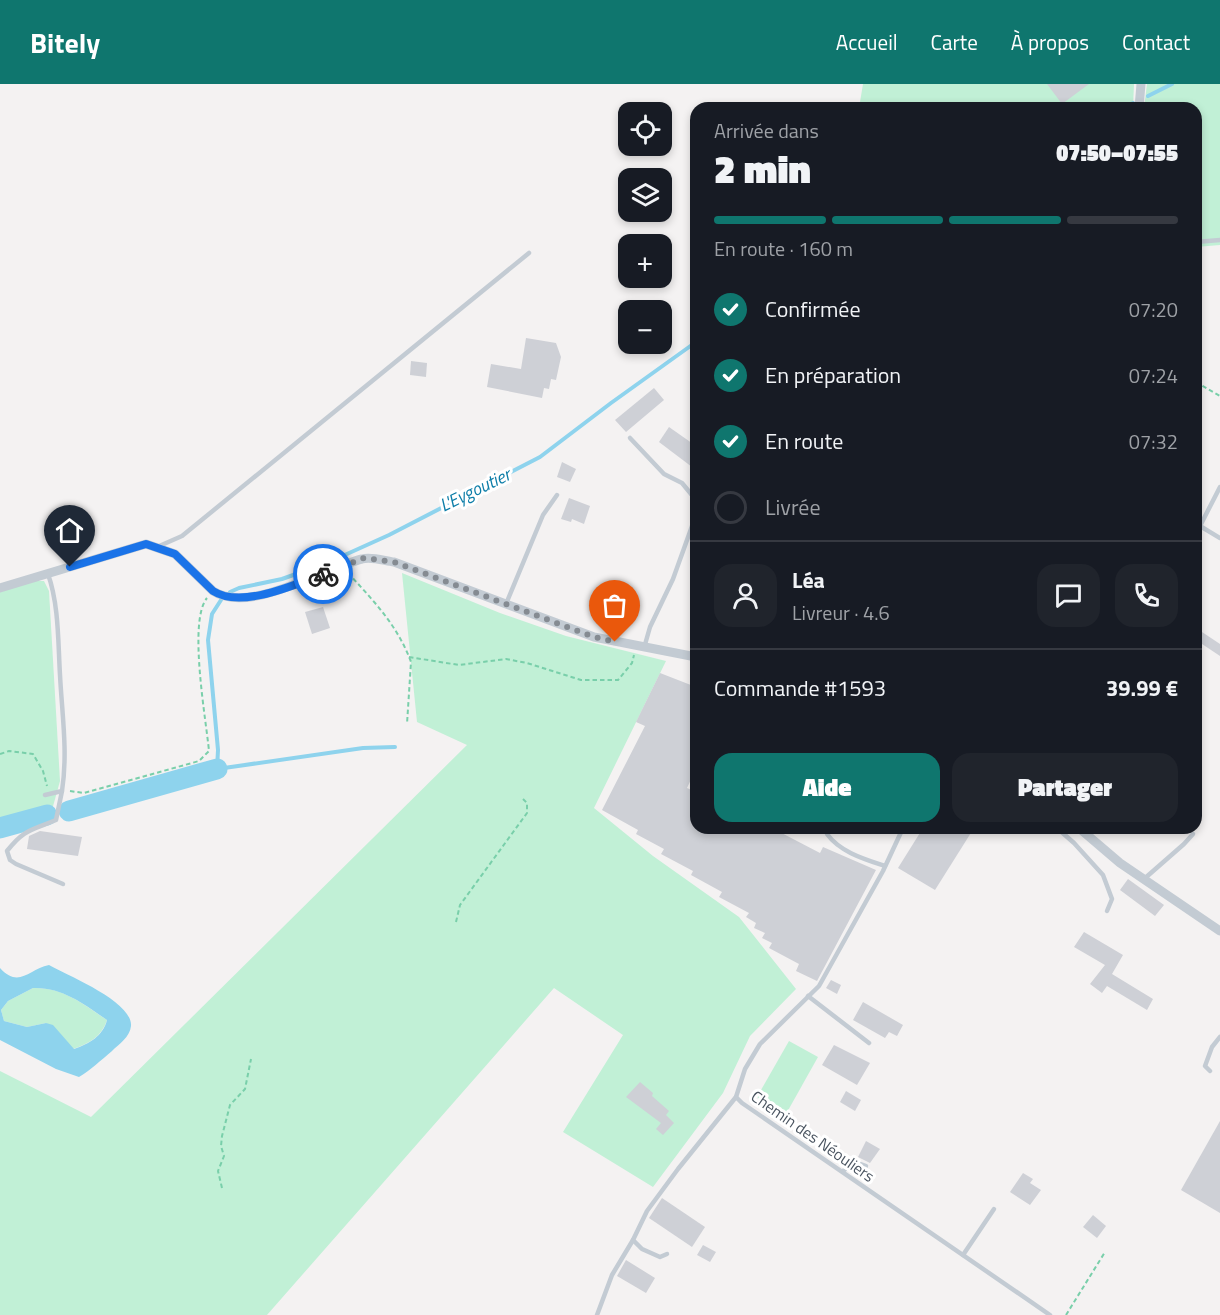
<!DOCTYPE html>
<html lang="fr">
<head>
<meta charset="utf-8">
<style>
  body { margin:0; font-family:"Titillium Web",sans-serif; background:#20242c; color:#f1f3f6; height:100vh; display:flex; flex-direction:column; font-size:22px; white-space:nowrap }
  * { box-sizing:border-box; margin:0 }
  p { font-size:20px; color:#9ea1a6 }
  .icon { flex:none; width:33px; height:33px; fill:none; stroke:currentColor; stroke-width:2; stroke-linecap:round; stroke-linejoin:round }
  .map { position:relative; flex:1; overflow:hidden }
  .panel { position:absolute; left:690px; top:18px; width:512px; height:732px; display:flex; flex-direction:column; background:#171b24; border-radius:18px; box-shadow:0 3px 9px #0003 }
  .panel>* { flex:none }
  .tools { position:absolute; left:618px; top:18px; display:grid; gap:12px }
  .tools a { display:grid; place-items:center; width:54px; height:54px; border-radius:12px; background:#171b24; box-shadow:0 3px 9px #0003; font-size:30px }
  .pin { position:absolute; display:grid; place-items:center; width:51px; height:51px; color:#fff; margin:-62px -26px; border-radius:50% 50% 50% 0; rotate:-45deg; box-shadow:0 0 6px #0007 }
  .pin .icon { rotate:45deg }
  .courier { position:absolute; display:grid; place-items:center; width:60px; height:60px; margin:-30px; border:4px solid #1a73e8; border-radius:50%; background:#fff; color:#222; box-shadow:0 2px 8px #0007 }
  .overview em { font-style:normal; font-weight:800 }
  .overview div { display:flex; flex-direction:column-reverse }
  .overview { display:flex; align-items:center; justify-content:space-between; height:102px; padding:0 24px }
  h1 { font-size:39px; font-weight:800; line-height:45px }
  .bar { display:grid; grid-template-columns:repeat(4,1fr); gap:9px 6px; align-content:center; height:72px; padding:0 24px }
  .bar i { height:8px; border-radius:4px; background:#363941 }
  .bar .selected { background:#0f766e }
  .bar p { grid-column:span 4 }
  .line { display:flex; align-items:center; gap:15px; padding:0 24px; border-top:2px solid #363941 }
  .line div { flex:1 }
  .round { display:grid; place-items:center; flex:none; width:63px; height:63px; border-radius:18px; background:#20242c }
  ol { padding:0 24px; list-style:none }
  li { display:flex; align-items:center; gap:18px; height:66px }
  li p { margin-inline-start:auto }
  li .icon { padding:6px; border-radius:50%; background:#0f766e; color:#fff; stroke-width:4 }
  li:last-child { color:#9ea1a6 }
  li i { width:33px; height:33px; border:3px solid #363941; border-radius:50% }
  .action { display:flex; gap:12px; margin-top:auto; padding:12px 24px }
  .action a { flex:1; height:69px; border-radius:18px; background:#0f766e; color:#fff; font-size:24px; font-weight:800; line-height:69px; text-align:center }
  .action a+a { background:#20242c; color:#f1f3f6 }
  header { display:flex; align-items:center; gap:36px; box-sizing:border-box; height:84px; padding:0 30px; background:#0f766e; color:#fff }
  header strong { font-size:28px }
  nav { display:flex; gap:33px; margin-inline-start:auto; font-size:21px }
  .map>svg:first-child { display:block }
  .green { fill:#c1f0d6 }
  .water { fill:#8ed3ed; fill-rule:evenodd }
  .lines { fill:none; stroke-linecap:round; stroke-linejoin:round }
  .stream { stroke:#8ed3ed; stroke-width:4 }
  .river { stroke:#8ed3ed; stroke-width:21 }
  .building { fill:#ced0d6 }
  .path { stroke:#79cfaa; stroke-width:2; stroke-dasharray:4.5 3; stroke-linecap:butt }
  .service { stroke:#c3cbd3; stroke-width:4.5 }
  .minor { stroke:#c3cbd3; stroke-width:9 }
  .done { stroke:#858b92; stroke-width:6; stroke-dasharray:0 10.8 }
  .route { stroke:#1a73e8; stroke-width:8 }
  .labels { text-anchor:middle; stroke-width:6; stroke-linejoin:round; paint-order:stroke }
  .street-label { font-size:16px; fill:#49535f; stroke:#fff }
  .water-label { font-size:18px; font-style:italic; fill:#0c7da8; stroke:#fff }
</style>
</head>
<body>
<header>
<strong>Bitely</strong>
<nav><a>Accueil</a><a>Carte</a><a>À propos</a><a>Contact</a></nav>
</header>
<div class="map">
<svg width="1220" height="1231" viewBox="0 0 1220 1231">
  <rect width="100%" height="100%" fill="#f4f2f2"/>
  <g class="green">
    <path d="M863,0H1134L1133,24H859Z"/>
    <path d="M1147,0H1220V161L1196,163V24H1144Z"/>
    <path d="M402,489L500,529L566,552L666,577L594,724L653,772L739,833L796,905L750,952L723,1009L653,1103L563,1048L623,951L554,904L267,1231H0V987L91,1033L467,661L417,638Z"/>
    <path d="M34,497H44L49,507L60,697L52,726L0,739V507Z"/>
    <path d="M33,904C63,903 83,920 107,936C102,952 89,960 73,965L46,939L27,943L4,937L1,926L8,917Z"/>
    <path d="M789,957L818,973L786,1030L757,1013Z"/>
  </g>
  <path class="water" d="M49,881C69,892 133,918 131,942C130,953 119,960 112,967C101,976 91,986 79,993L56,985L0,956V884C19,905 29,885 49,881ZM33,904C62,903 84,920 107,936C103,952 89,960 74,965L53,941L46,939L27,943L4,937L1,926L8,917Z"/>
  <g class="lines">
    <g class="stream">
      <path d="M1148,12L1172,0"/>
      <path d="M1120,24L1133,19"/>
      <path d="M230,508L239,504L282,495L327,479L389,451L540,373L611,319L696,258"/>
      <path d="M221,516L212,530L208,556L218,666L217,685L363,664L395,663"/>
    </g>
    <g class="river">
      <path d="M69,727L217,685"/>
      <path d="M0,744L47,731"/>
    </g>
  </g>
  <g class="building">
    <path d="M1047,0H1089L1062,20Z"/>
    <path d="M526,254L556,259L561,273L556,296L551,295L549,305L544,304L542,314L487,303L491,280L521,285Z"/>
    <path d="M411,277L427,279L426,293L410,291Z"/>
    <path d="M654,304L664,316L626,348L615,336Z"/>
    <path d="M669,343L696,362V386L659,358Z"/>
    <path d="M562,378L576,385L570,398L557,393Z"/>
    <path d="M569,414L590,422L584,440L572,435L571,438L561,435Z"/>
    <path d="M323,523L330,544L312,550L305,528Z"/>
    <path d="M1196,544L1220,560V572L1196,556Z"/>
    <path d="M660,589L696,603V647L691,659L696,662V685L687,704L696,708V744H772L820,769L823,763L876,786L817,897L796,887L799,880L769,864L772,859L762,854L765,849L754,844L756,839L746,833L749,829L719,813L722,808L691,791L693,787L661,770L664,765L636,750L638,746L602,726L645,642L636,638Z"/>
    <path d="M923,744H974L935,806L898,784Z"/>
    <path d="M40,747L82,753L78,772L27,765L29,752Z"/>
    <path d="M1128,795L1164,821L1155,832L1120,806Z"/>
    <path d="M1084,848L1123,871L1112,890L1153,915L1147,926L1107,902L1102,909L1090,900L1105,881L1074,863Z"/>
    <path d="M831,896L841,901L837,910L826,904Z"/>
    <path d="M863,918L903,941L897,952L889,948L885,954L853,936Z"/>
    <path d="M834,961L870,979L857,1001L822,981Z"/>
    <path d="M640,998L653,1009L652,1012L669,1027L666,1031L674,1039L663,1051L656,1045L661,1039L626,1013Z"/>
    <path d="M846,1007L861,1016L855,1027L840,1018Z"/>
    <path d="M1220,1037V1129L1181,1106Z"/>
    <path d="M866,1057L880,1065L870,1079L858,1073Z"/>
    <path d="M1023,1089L1033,1095L1030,1099L1041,1106L1030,1121L1010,1108Z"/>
    <path d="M662,1114L705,1143L692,1163L649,1134Z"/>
    <path d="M1093,1131L1106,1142L1097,1154L1083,1143Z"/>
    <path d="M703,1161L716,1168L710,1178L697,1171Z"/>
    <path d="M626,1176L655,1194L646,1209L617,1192Z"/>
  </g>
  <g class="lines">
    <g class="path">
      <path d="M1196,298L1220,312"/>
      <path d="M348,489C373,516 398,542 411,578L407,640"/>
      <path d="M409,573L459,581L506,575L527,579L581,596H618L632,579L634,571"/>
      <path d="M0,670L9,667L33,670L43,687L47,702"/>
      <path d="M70,707L84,709L199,677L209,667C206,635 188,537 207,514"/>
      <path d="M456,838L460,821L527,729V719L523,715"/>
      <path d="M222,1104L218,1087L224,1072L221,1062L222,1052L230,1021L245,1005L251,975"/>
      <path d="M1066,1231L1105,1168"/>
    </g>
    <g class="service">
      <path d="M1196,158L1220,156"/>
      <path d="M630,354L664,390L682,399L696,416"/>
      <path d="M1220,403L1200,442L1220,454"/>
      <path d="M157,463L182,452L529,169"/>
      <path d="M506,520L543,431L557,411"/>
      <path d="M644,564L650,543L673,495L696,431"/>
      <path d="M62,707L56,736C32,746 24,745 7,767L10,776L16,780L63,800"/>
      <path d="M45,711L62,707C68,668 62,630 60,591C58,558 59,521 48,490"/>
      <path d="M829,744L827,750C840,768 864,775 885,782"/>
      <path d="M903,744L883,787L819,902L760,960L745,985L736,1013L742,1019L1050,1231"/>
      <path d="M1057,744L1074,759L1103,791L1112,815L1107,827"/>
      <path d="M1144,795L1184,760L1193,750"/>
      <path d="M808,912L869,959"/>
      <path d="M1210,987L1205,982L1212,963L1220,953"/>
      <path d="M843,1087L855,1078L866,1082"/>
      <path d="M633,1156L642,1165L660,1173L667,1170"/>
      <path d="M963,1171L994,1125"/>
      <path d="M597,1231L612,1191L633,1156L647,1127L678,1085L736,1013"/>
    </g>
    <g class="minor">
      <path d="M1139,24L1141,0"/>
      <path d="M0,504L146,460L175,470L213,507C250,531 324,484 362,475C371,472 385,477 394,478L594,553L696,573"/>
      <path d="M1079,744L1120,779L1220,847"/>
    </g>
  </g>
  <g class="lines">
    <path class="done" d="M323,490L364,474L394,478L594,553L615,558"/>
    <path class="route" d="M70,483L146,460L175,470L213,507C241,525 294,501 323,490"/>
  </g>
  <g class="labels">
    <g class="street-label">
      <text transform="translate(813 1052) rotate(35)" y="6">Chemin des Néouliers</text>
    </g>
    <g class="water-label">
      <text transform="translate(475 406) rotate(-26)" y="6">L'Eygoutier</text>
    </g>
  </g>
</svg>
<div class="tools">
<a><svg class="icon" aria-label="locate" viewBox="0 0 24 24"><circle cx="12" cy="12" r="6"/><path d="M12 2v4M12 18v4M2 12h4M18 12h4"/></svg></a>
<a><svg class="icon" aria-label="layers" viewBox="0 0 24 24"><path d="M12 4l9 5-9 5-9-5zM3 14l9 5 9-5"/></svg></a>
<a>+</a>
<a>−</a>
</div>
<div class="pin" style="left:615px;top:558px;background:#ea580c"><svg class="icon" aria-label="bag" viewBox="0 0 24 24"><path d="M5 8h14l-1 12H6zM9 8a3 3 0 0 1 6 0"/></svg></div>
<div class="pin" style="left:70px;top:483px;background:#1f2937"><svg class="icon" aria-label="home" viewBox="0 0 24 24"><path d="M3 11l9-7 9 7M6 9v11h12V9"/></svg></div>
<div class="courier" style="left:323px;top:490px"><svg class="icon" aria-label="bike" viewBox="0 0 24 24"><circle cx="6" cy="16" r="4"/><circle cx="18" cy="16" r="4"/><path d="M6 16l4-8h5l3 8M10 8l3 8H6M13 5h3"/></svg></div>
<section class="panel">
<div class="overview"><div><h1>2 min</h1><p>Arrivée dans</p></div><em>07:50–07:55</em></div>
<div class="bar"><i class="selected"></i><i class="selected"></i><i class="selected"></i><i></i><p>En route · 160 m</p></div>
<ol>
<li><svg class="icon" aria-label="check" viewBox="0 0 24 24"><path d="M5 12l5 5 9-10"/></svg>Confirmée<p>07:20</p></li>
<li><svg class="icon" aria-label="check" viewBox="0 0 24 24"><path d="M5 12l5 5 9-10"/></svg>En préparation<p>07:24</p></li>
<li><svg class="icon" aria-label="check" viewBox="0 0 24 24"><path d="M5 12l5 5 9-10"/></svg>En route<p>07:32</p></li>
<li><i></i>Livrée</li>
</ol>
<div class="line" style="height:108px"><a class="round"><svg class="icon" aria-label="person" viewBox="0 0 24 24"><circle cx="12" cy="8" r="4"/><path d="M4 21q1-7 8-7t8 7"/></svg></a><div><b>Léa</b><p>Livreur · 4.6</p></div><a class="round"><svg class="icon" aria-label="chat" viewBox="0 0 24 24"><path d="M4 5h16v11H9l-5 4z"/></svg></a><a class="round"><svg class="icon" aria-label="phone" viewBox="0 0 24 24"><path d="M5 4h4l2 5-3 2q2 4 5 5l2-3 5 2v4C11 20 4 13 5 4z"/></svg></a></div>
<div class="line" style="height:78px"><div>Commande #1593</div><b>39.99 €</b></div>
<div class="action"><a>Aide</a><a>Partager</a></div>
</section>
</div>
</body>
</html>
